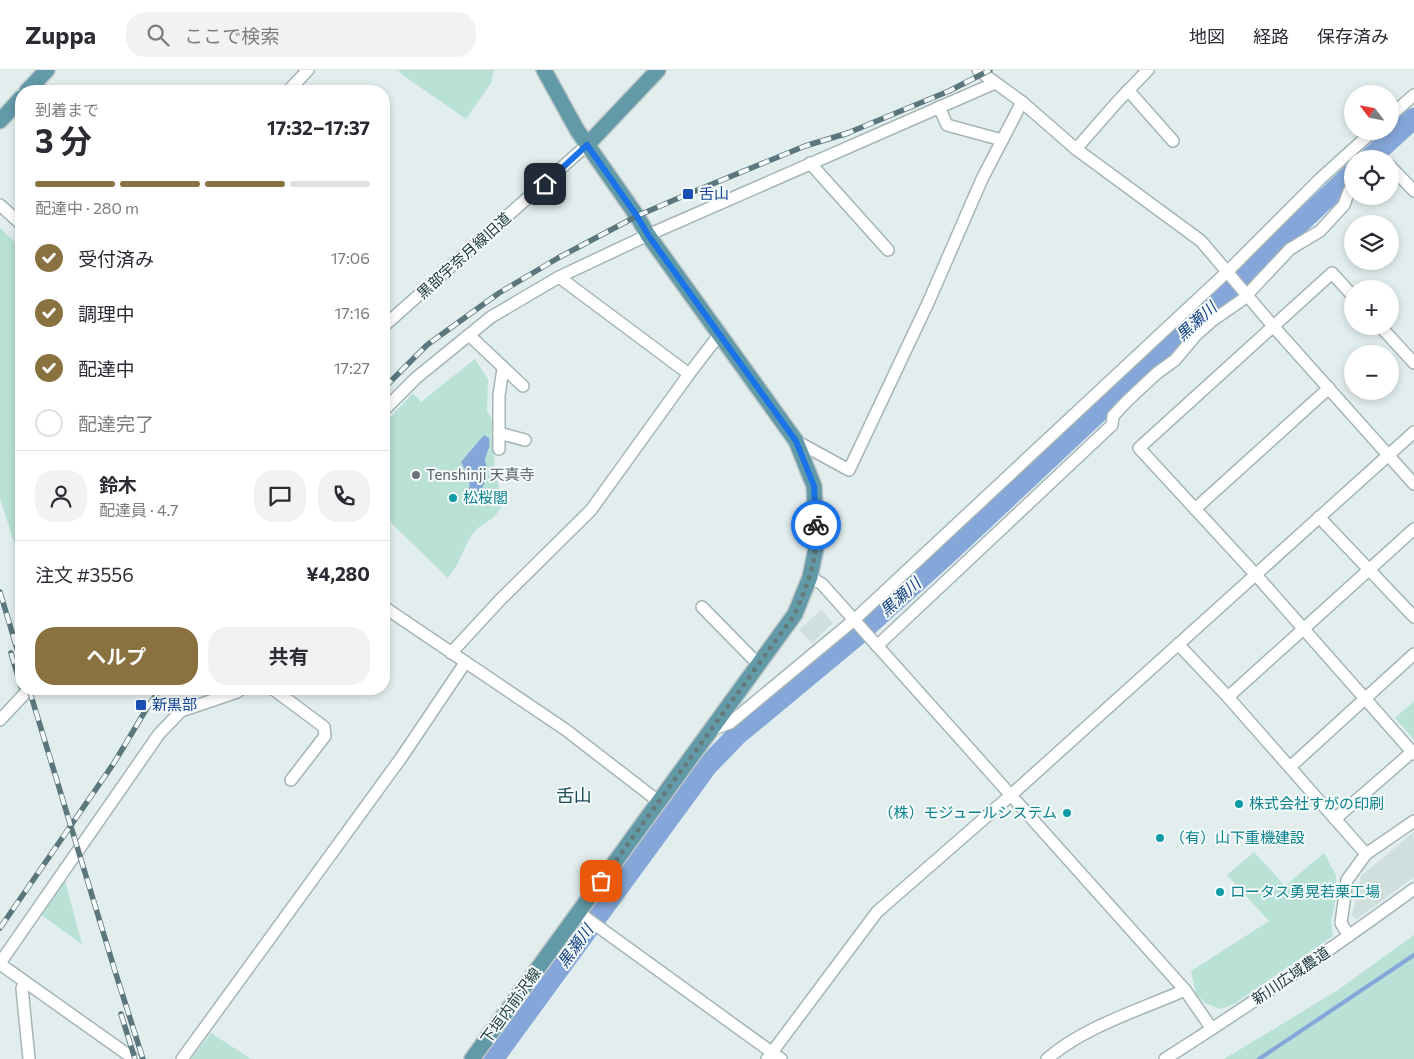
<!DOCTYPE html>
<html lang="ja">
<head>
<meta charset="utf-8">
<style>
  body { margin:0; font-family:Commissioner,"Noto Sans JP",sans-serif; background:#f2f2f3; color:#2b2b33; height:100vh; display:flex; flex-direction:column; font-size:19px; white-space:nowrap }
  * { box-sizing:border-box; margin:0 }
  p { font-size:16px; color:#7c7c81 }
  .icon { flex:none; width:28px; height:28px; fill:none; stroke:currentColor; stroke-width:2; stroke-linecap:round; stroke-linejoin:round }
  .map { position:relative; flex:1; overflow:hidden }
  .side { position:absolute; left:15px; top:15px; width:375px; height:610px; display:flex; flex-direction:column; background:#fff; border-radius:20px; box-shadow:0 2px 8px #0003 }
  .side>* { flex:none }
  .needle { width:32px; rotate:302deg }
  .fabs { position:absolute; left:1344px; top:15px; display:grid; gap:10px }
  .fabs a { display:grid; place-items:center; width:55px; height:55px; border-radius:50%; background:#fff; box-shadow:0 2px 8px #0003; font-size:25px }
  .pin { position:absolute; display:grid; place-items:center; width:42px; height:42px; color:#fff; margin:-21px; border-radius:10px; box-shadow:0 2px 8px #0006 }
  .courier { position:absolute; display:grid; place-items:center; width:50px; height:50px; margin:-25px; border:4px solid #1a73e8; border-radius:50%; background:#fff; color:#222; box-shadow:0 1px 6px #0007 }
  .headline em { font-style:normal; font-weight:700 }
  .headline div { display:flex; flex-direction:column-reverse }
  .headline { display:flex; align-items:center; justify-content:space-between; height:85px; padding:0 20px }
  h1 { font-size:32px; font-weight:700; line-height:38px }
  .bar { display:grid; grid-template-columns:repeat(4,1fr); gap:8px 5px; align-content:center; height:60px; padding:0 20px }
  .bar i { height:6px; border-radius:4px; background:#e1e1e2 }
  .bar .selected { background:#8a7240 }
  .bar p { grid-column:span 4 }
  .line { display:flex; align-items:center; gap:12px; padding:0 20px; border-top:1px solid #e1e1e2 }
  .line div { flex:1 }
  .round { display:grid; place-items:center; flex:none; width:52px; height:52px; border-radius:20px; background:#f2f2f3 }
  ol { padding:0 20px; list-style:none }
  li { display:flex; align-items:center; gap:15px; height:55px }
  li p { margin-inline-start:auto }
  li .icon { padding:5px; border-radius:50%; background:#8a7240; color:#fff; stroke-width:4 }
  li:last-child { color:#7c7c81 }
  li i { width:28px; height:28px; border:2px solid #e1e1e2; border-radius:50% }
  .action { display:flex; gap:10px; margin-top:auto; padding:10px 20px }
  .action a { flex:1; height:58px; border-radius:20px; background:#8a7240; color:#fff; font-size:20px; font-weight:700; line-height:58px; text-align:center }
  .action a+a { background:#f2f2f3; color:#2b2b33 }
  header { display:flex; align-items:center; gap:30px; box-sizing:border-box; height:70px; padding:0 25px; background:#fff; border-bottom:1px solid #e1e1e2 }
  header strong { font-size:24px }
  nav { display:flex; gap:28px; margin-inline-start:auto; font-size:18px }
  .search { width:350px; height:45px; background:#f2f2f3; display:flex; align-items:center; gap:12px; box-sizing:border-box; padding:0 18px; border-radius:20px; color:#7c7c81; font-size:19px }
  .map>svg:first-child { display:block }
  .built { fill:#d0dede }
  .green { fill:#b9e1d6 }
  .water { fill:#85a6d8 }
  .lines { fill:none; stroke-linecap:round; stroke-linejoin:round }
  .stream { stroke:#85a6d8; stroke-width:4 }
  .river { stroke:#85a6d8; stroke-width:21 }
  .minor-casing { stroke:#a4b5b7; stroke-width:14 }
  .major-casing { stroke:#c1c8ca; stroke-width:18 }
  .minor { stroke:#fff; stroke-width:11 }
  .major { stroke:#639aa8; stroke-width:15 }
  .rail-casing { stroke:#5b767c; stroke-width:5.5 }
  .rail { stroke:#f3faf9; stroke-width:4; stroke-dasharray:11; stroke-linecap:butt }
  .done { stroke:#647a7e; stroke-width:5; stroke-dasharray:0 9 }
  .route { stroke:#1a73e8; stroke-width:6 }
  .transit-dot { fill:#1a4fb4; stroke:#f3faf9; stroke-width:2 }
  .worship-dot { fill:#6b7280; stroke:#f3faf9; stroke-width:2 }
  .culture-dot { fill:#0f9aa8; stroke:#f3faf9; stroke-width:2 }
  .labels { text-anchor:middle; stroke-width:4; stroke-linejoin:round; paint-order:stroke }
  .transit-label { font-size:15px; fill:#164399; stroke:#f3faf9; text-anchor:start }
  .street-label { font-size:15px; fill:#203b41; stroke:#f3faf9 }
  .worship-label { font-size:15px; fill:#5b616d; stroke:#f3faf9; text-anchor:start }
  .culture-label { font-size:15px; fill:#0d838f; stroke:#f3faf9; text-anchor:start }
  .water-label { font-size:16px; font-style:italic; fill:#143f83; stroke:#f3faf9 }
  .quarter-label { font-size:18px; fill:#1a4955; stroke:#f3faf9 }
</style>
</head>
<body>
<header>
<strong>Zuppa</strong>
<div class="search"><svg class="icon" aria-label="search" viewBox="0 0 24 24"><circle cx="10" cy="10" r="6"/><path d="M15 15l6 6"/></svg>ここで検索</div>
<nav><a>地図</a><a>経路</a><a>保存済み</a></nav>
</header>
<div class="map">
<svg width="1414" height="989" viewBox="0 0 1414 989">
  <rect width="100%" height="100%" fill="#e2eeee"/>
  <g class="built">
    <path d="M821,540L833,553L812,573L799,560Z"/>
    <path d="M1414,762V807L1357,849L1352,846L1361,806Z"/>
  </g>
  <g class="green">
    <path d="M398,0H494L491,13L466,49L404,6Z"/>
    <path d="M0,158L21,178V495L0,428Z"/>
    <path d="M475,289L488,309L487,342L494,351L495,369L494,400L502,428L501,438L493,448L479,457L470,467L456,497L448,508L384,446V354L413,323L421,332Z"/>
    <path d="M1414,631V670L1395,648Z"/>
    <path d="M1254,782L1285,816L1324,783L1336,805L1335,833L1331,852L1333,866L1234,934L1220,939L1205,933L1196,924L1191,901L1269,851L1227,805Z"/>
    <path d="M60,792L82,874L40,844Z"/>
    <path d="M1414,865V989H1224L1338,920Z"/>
    <path d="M211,963L251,989H191Z"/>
  </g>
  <path class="water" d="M484,365L489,368C491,380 486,381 485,391C485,393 487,396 487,398C487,411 482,422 472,429L468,427L470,409L461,392Z"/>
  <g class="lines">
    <path class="stream" d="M1259,989L1414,885"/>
    <g class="river">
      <path d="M1369,89L1414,48"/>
      <path d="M493,989L707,696L737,665L854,568L945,486L1352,104"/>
    </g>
    <defs>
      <g id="minor">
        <path d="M978,0L1022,32L1076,79L1118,31L1148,0"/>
        <path d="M1128,20L1173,71"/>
        <path d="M288,21L308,0"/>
        <path d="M939,37L947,55L1002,70"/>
        <path d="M1390,46L1414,25"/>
        <path d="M1076,79L1201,171L1273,256L1414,414"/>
        <path d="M810,93L888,180"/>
        <path d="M1390,96L1414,121"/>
        <path d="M0,135L21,154"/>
        <path d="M559,207L689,304"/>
        <path d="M1352,225L1332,203L1139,378L1256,505L1414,684"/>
        <path d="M384,256L587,75"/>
        <path d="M1380,256L1414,293"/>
        <path d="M469,265L523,316"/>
        <path d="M384,340L416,308L491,247L559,207L648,165L995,13"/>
        <path d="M499,363L525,370"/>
        <path d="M796,371L849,400L928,233L982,109L1022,32"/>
        <path d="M499,379V325L503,299"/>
        <path d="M1195,439L1329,318"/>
        <path d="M1319,447L1414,547"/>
        <path d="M810,507L822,514L1185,920L1212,959"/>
        <path d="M384,537L566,660L658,731"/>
        <path d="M702,537L758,594"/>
        <path d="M1178,574L1228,627L1366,784"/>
        <path d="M877,576L1112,355L1113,346L1127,331L1157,303L1175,290L1196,265L1213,250L1242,230L1290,179L1320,161L1344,135L1349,121L1352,119"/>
        <path d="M451,583L500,530L591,440L689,304L719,265"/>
        <path d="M273,619L324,657L325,666L291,710"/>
        <path d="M1228,627L1414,459"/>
        <path d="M0,650L29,619"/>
        <path d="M711,660L730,653L854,550L1228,201L1320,109L1373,61"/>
        <path d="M1290,697L1414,584"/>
        <path d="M1335,749L1412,682"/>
        <path d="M578,842L781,989"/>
        <path d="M1349,866L1341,853L1347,810L1366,784L1414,751"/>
        <path d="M0,893L159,664L181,641L237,622L241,619"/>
        <path d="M0,894L134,989"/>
        <path d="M26,913L22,918L29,989"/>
        <path d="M182,989L401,688L465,593"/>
        <path d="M767,989L877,842L1011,725L1414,362"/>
        <path d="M1047,989C1085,956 1140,940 1185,920"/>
        <path d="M1165,989C1250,935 1333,878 1414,819"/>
      </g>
      <g id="major">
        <path d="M27,21L47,0"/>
        <path d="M0,51L21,28"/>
        <path d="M587,75L658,0"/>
        <path d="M472,989L795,544L810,507L817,473L814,416L796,371L648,165L637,146L577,60L544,0"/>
      </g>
    </defs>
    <use href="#minor" class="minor-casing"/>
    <use href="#major" class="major-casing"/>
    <use href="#minor" class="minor"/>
    <use href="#major" class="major"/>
    <defs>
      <g id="rail">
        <path d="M843,65L949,21L990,0"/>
        <path d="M384,318L427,275L499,223L558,188L637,146L688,124L805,76L848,63"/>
        <path d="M0,522L21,592"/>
        <path d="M11,583L21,617"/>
        <path d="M29,619L115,901L143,989"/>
        <path d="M0,858L114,693L147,638L160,619"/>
        <path d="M121,944L135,989"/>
      </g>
    </defs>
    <use href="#rail" class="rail-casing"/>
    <use href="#rail" class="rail"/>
  </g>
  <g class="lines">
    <path class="done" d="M601,811L795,544C808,513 818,490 816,455"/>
    <path class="route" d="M545,114L587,75L637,146L648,165L796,371L814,416L816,455"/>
  </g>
  <g class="transit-dot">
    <rect x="682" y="118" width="12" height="12" rx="2.5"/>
    <rect x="135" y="629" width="12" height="12" rx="2.5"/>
  </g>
  <circle class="worship-dot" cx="416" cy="405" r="5"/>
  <g class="culture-dot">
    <circle cx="453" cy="428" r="5"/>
    <circle cx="1239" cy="734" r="5"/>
    <circle cx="1067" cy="743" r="5"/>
    <circle cx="1160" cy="768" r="5"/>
    <circle cx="1220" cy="822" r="5"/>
  </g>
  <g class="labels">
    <g class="transit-label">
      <text x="699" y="129">舌山</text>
      <text x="152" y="640">新黒部</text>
    </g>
    <g class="street-label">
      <text transform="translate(464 186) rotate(-42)" y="5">黒部宇奈月線旧道</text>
      <text transform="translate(1291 906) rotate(-34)" y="5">新川広域農道</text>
      <text transform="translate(511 936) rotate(-54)" y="5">下垣内前沢線</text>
    </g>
    <g class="worship-label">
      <text x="426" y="410">Tenshinji 天真寺</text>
    </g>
    <g class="culture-label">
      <text x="463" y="433">松桜閣</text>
      <text x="1249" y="739">株式会社すがの印刷</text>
      <text x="1057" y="748" text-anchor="end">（株）モジュールシステム</text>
      <text x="1170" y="773">（有）山下重機建設</text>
      <text x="1230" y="827">ロータス勇晃若栗工場</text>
    </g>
    <g class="water-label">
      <text transform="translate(1196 251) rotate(-43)" y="6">黒瀬川</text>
      <text transform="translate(900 527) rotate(-42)" y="6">黒瀬川</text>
      <text transform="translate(575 876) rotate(-54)" y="6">黒瀬川</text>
    </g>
    <g class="quarter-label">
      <text x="574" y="732">舌山</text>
    </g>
  </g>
</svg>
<div class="fabs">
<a><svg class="needle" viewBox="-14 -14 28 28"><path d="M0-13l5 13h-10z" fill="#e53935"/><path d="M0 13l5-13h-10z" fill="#7c7c81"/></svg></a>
<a><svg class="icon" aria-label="locate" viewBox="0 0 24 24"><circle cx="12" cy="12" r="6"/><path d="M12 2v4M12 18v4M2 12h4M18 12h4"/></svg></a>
<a><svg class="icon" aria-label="layers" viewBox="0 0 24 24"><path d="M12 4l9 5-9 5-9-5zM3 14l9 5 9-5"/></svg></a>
<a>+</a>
<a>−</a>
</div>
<div class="pin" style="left:601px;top:811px;background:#ea580c"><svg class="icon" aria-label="bag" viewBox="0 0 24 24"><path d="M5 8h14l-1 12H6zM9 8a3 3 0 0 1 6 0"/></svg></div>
<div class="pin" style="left:545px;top:114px;background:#1f2937"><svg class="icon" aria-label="home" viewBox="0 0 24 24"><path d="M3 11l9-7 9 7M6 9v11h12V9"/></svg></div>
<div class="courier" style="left:816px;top:455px"><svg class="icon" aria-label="bike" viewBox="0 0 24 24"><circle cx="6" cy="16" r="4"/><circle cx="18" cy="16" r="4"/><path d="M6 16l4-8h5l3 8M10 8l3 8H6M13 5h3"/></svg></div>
<section class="side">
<div class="headline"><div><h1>3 分</h1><p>到着まで</p></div><em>17:32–17:37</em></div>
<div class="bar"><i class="selected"></i><i class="selected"></i><i class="selected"></i><i></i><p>配達中 · 280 m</p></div>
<ol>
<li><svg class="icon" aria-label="check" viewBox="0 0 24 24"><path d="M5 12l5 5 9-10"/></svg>受付済み<p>17:06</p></li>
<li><svg class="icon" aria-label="check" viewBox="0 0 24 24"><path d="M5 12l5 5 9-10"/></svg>調理中<p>17:16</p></li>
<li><svg class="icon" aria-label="check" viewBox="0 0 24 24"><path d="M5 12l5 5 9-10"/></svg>配達中<p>17:27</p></li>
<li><i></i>配達完了</li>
</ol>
<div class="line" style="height:90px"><a class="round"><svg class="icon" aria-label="person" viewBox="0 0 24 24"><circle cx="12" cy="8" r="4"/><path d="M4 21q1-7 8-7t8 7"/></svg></a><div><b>鈴木</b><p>配達員 · 4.7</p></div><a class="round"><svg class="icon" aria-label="chat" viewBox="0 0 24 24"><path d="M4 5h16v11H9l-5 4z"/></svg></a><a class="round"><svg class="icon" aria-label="phone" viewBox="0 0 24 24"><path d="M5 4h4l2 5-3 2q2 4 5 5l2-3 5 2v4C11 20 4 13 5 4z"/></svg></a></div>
<div class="line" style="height:65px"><div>注文 #3556</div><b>¥4,280</b></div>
<div class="action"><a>ヘルプ</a><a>共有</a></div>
</section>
</div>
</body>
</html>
